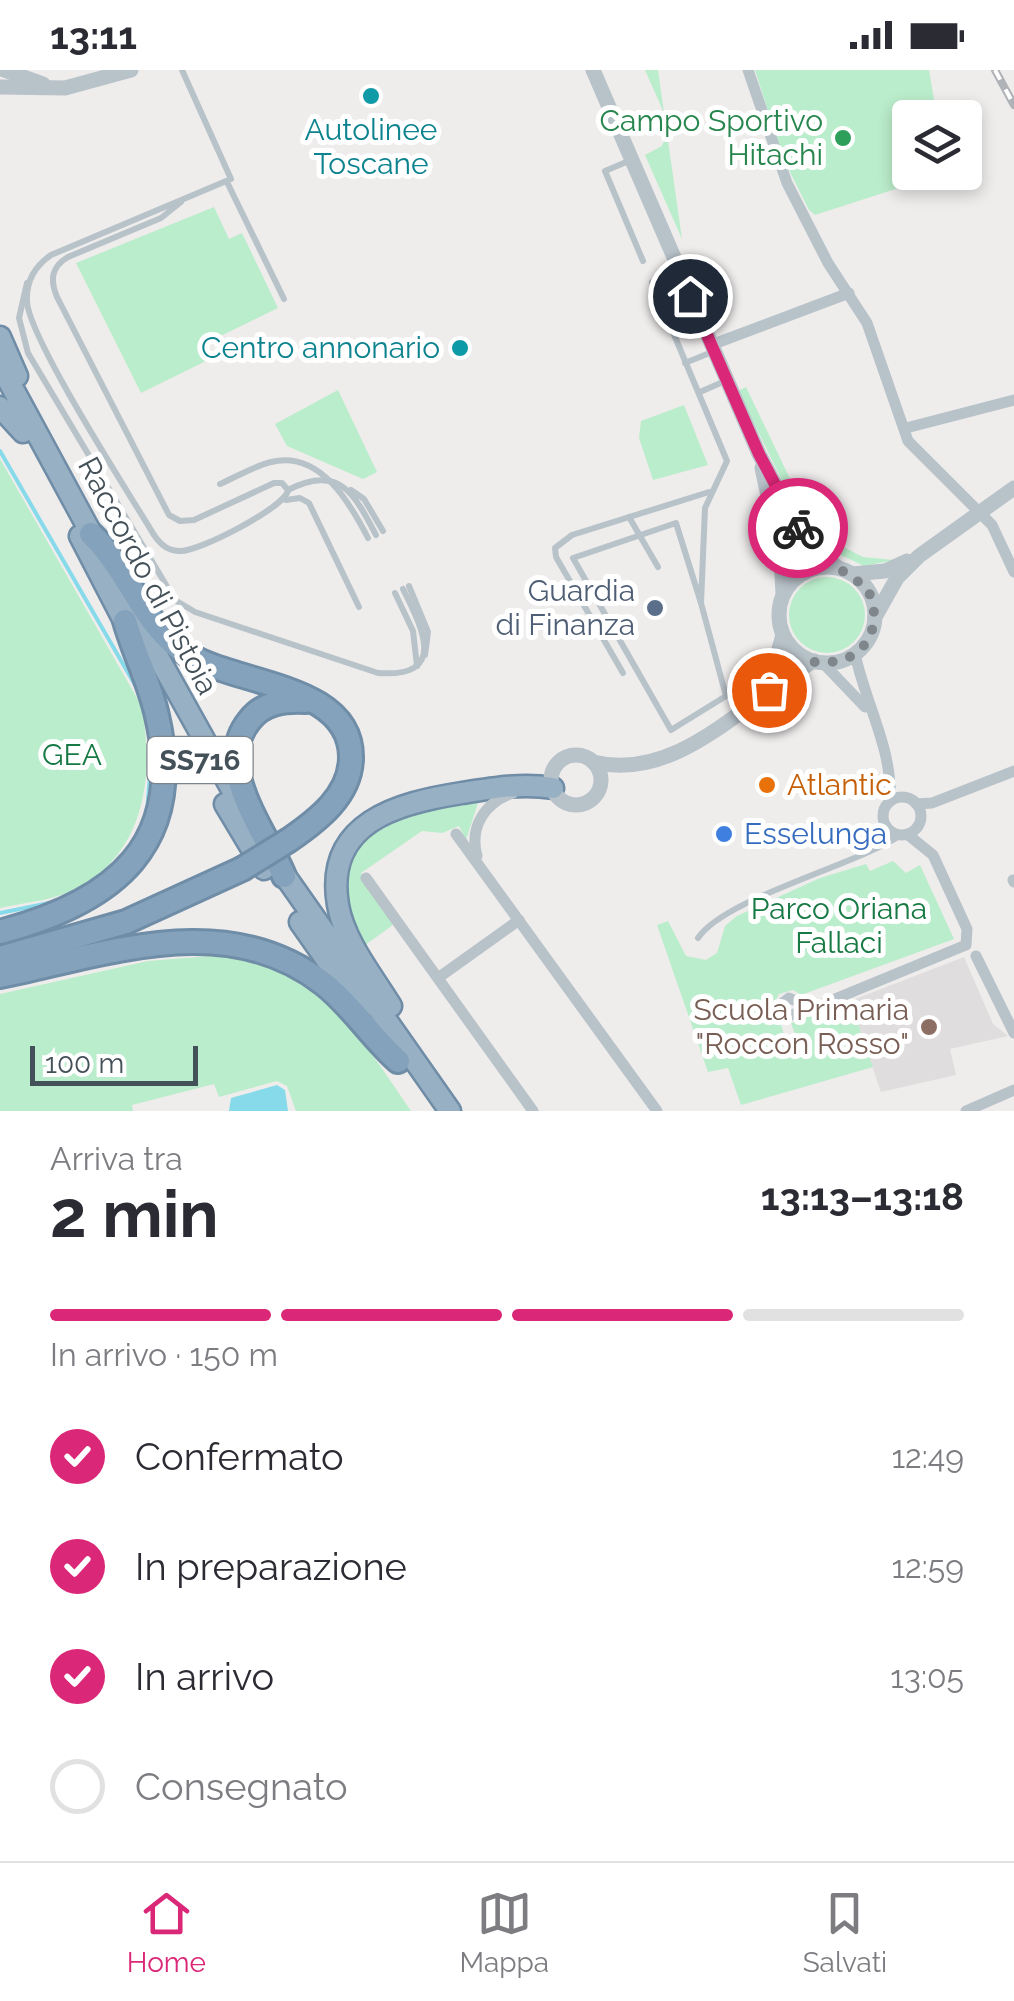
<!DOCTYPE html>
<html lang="it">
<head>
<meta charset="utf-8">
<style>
  body { margin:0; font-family:Raleway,sans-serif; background:#f7f7f7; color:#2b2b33; height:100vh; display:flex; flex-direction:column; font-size:38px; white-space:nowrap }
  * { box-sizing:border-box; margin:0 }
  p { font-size:32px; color:#7c7c81 }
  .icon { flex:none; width:55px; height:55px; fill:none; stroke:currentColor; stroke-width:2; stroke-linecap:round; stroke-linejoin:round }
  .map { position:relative; height:1041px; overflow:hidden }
  .side { display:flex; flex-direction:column; background:#fff; flex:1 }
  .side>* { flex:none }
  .tools { position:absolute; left:892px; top:30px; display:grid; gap:20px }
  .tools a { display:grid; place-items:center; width:90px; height:90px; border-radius:10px; background:#fff; box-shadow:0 5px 15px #0003; font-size:50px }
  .scale { position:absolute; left:30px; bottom:25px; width:168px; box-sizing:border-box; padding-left:10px; border:5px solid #455159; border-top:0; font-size:28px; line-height:35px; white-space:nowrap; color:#455159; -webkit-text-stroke:8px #fff; paint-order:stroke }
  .pin { position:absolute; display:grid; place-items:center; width:85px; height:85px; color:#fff; margin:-42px; border:5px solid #fff; border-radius:50%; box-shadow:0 2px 10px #0007 }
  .courier { position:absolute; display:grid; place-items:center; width:100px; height:100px; margin:-50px; border:8px solid #db2777; border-radius:50%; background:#fff; color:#222; box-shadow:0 2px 12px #0007 }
  .summary em { font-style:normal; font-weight:700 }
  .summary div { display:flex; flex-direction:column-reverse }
  .summary { display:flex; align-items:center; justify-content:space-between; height:170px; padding:0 50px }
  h1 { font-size:65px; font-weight:700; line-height:75px }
  .bar { display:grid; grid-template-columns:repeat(4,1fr); gap:15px 10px; align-content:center; height:120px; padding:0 50px }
  .bar i { height:12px; border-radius:8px; background:#e1e1e2 }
  .bar .on { background:#db2777 }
  .bar p { grid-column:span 4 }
  ol { padding:0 50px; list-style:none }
  li { display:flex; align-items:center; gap:30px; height:110px }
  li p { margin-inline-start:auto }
  li .icon { padding:10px; border-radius:50%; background:#db2777; color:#fff; stroke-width:4 }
  li:last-child { color:#7c7c81 }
  li i { width:55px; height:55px; border:5px solid #e1e1e2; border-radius:50% }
  .status { display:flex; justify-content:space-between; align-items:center; height:70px; padding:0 50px; background:#fff; direction:ltr }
  .status svg { height:28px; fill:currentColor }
  .tab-bar { display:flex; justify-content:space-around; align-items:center; height:140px; border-top:2px solid #e1e1e2; background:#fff; font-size:28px; color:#7c7c81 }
  .tab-bar a { display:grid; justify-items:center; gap:5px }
  .tab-bar .on { color:#db2777 }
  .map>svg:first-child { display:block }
  .education { fill:#e0ddde }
  .green { fill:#baedcb }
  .water { fill:#87daea }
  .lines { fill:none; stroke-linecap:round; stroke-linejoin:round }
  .stream { stroke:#87daea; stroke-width:4 }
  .trunk-casing { stroke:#6f8da7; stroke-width:25 }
  .motorway-casing { stroke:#6f8da7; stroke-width:28 }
  .service { stroke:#b8c2c9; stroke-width:6 }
  .minor { stroke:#b8c2c9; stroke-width:11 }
  .tertiary { stroke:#b8c2c9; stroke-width:15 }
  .trunk { stroke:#98b0c4; stroke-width:20 }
  .motorway { stroke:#84a2bb; stroke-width:22 }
  .rail-casing { stroke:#afb2b7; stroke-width:8 }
  .rail { stroke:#fff; stroke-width:4; stroke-dasharray:11; stroke-linecap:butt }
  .motorway-bridge-casing { stroke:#6f8da7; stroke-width:28; stroke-linecap:butt }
  .motorway-bridge { stroke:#84a2bb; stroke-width:22 }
  .done { stroke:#80878c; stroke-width:10; stroke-dasharray:0 18 }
  .route { stroke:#db2777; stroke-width:12 }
  .culture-dot { fill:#0f9aa8; stroke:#fff; stroke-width:4 }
  .leisure-dot { fill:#2e9e5b; stroke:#fff; stroke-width:4 }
  .service-dot { fill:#5c6f8a; stroke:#fff; stroke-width:4 }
  .food-dot { fill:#e8710a; stroke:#fff; stroke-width:4 }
  .shop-dot { fill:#3f7fe0; stroke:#fff; stroke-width:4 }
  .education-dot { fill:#8d6e63; stroke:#fff; stroke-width:4 }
  .labels { text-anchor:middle; stroke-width:10; stroke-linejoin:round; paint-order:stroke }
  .shield { fill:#fff; stroke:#7d858b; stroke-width:2.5 }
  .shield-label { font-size:28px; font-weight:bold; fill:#455159 }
  .leisure-label { font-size:30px; fill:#27864d; stroke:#fff; text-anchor:end }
  .culture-label { font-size:30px; fill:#0d838f; stroke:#fff }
  .street-label { font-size:30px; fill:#455159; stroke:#fff }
  .service-label { font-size:30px; fill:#4e5e75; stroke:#fff; text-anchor:end }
  .park-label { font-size:30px; fill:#177943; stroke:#fff }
  .food-label { font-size:30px; fill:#c56008; stroke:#fff; text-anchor:start }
  .shop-label { font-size:30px; fill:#366cbe; stroke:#fff; text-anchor:start }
  .education-label { font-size:30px; fill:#785e54; stroke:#fff; text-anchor:end }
</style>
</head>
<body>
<div class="status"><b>13:11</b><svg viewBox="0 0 49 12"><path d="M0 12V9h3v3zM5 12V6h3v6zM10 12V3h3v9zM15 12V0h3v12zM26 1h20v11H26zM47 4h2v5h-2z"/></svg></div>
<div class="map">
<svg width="1014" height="1041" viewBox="0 0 1014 1041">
  <rect width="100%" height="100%" fill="#efecec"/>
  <path class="education" d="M964,887L993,954L1008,966L950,979L956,1005L881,1022L850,931Z"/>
  <g class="green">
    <path d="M645,0H658L682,169L645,85L662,76L665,69L658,47L664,43Z"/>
    <path d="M755,0H929L937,47L910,48V102L945,103L815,145L809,140L783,88Z"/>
    <path d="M214,137L229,169L242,163L278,238L202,275L208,290L141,323L76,193Z"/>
    <path d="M746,317L816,463L863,487L894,490L864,496L812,471L738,321Z"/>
    <path d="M338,320L377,402L363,409L287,376L275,354Z"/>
    <path d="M684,335L708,395L653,410L639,368L641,351Z"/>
    <path d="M0,389L141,635C156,707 144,789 69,822C48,831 22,833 0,838Z"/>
    <circle cx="827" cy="545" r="38"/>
    <path d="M478,733L466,770L459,756L442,763L422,761L361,803L393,855L361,878C310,771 388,745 478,733Z"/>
    <path d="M893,791L906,803L920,795L954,869L801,925L793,920L779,924L774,934L787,973L797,970L791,953L850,931L873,997L741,1035L728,998L708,1002L657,855L668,851L686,886L706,890L717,883L725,856L737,846L820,808L866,794L870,801Z"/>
    <path d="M223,885C321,897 360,967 411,1041H296L287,1016L277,1011L219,1027L214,1014L132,1035L133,1041H0V924L148,891Z"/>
  </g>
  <path class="water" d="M277,1015L285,1020L288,1041H229L231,1028Z"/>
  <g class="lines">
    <g class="stream">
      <path d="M0,381L138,620"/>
      <path d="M147,742L152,682"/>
      <path d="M0,843L54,832"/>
    </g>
    <defs>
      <g id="trunk">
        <path d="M0,267L17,306"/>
        <path d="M0,295L98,476"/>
        <path d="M0,337L23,362"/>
        <path d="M80,466L122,547"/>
        <path d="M123,524L245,743"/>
        <path d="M225,734L264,799"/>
        <path d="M276,793L450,1041"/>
        <path d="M300,852L361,939"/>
        <path d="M391,936C372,905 344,871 338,835C324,752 398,733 462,723C493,718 522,713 553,718"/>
      </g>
      <g id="motorway">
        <path d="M91,464C127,498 140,548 180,579C226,616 351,610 351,687C351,725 318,750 289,770"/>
        <path d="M284,806C267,763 212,697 249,651C263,632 285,630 306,631"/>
        <path d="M0,862C114,832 187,775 157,646C150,613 134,583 125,551"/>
        <path d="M0,888L126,852L242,799"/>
        <path d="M0,906C108,884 227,838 324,914C352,936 371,967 398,991"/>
      </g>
    </defs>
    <use href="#trunk" class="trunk-casing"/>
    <use href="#motorway" class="motorway-casing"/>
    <g class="service">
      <path d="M631,90L605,101L643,191"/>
      <path d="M227,112L284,229"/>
      <path d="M181,132L161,148L68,187C51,197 50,210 57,227L169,445L180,451L194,450L274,413H282L288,420C287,436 199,482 180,481C168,481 161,475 154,465C130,425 28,267 27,231C26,211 35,196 51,185L231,109L182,0"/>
      <path d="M652,212L727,391L705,438L701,533L726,626L671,660L573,488L676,453L701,533"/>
      <path d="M27,213L19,248L28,283L175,530L195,542L378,603C448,608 423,559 403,519"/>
      <path d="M658,228L685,217"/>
      <path d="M685,293L712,282"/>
      <path d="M700,322L725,311"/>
      <path d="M220,414C236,407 254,396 271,392C320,380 350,433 368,468"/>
      <path d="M288,420C339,394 354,423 376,465"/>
      <path d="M351,420L364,429L383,461"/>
      <path d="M286,430L300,428L309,433L359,537"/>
      <path d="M629,447L658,497"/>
      <path d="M409,516L428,562L425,585"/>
      <path d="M395,523L413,561L417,596"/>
      <path d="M623,603L556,487L555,478L572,465L709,422"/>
      <path d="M883,776L890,760"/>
      <path d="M698,868C725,828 854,796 901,765"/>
    </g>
    <g class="minor">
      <path d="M748,0L787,113L828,193L867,253L908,371L992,455L1014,502"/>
      <path d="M711,275L849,223"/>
      <path d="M906,358L1014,330"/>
      <path d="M855,584C866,635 893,680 890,731"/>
      <path d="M823,593L865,637"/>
      <circle cx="902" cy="746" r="19"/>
      <path d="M916,734L932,733L1014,701"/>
      <path d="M456,764L657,1041"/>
      <path d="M477,786C469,757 485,732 513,723"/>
      <path d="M366,808L533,1041"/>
      <path d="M1013,810L1014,812"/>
      <path d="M976,886L1014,963"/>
      <path d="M438,908L519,850"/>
      <path d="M789,928L813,938L785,947L780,935Z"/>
      <path d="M813,938L966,875L967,859L933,785L907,764"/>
      <path d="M966,1041L1014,1020"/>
    </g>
    <g class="tertiary">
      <path d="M4,0L43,14"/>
      <path d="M593,0L759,384L804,469L838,498"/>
      <path d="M0,17L65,18L131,0"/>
      <path d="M762,398L781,486L783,523"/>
      <circle cx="827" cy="545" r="48"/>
      <path d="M852,504L885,501L907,491"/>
      <path d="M875,547L897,508L919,486L1014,418"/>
      <path d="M757,624L774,596L783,565"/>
      <circle cx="576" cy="710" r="25"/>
      <path d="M593,692C679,713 746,629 814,591"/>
    </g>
    <use href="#trunk" class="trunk"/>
    <use href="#motorway" class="motorway"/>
    <defs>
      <path id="rail" d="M995,0L1014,35"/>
    </defs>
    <use href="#rail" class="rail-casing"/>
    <use href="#rail" class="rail"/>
    <defs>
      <path id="motorway-bridge" d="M242,799L289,770"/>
    </defs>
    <use href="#motorway-bridge" class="motorway-bridge-casing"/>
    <use href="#motorway-bridge" class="motorway-bridge"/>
  </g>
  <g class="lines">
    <path class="done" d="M769,620C782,611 796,598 810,593C820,590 831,594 842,590C874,580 882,544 866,517L819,485L798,458"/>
    <path class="route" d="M690,226L759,384L798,458"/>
  </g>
  <g class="culture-dot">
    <circle cx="371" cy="26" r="10"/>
    <circle cx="460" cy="278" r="10"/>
  </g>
  <circle class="leisure-dot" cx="843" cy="68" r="10"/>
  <circle class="service-dot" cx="655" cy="538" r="10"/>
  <circle class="food-dot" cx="767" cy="715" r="10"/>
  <circle class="shop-dot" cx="724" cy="764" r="10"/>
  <circle class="education-dot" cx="929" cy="957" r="10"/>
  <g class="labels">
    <rect class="shield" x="147.5" y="667" width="105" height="46" rx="8"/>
    <g class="shield-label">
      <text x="200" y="700">SS716</text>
    </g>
    <g class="leisure-label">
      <text x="823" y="61">Campo Sportivo<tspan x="823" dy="34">Hitachi</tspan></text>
    </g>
    <g class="culture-label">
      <text x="371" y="70">Autolinee<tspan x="371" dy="34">Toscane</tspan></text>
      <text x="440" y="288" text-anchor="end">Centro annonario</text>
    </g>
    <g class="street-label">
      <text transform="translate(148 506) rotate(62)" y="10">Raccordo di Pistoia</text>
    </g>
    <g class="service-label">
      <text x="635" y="531">Guardia<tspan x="635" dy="34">di Finanza</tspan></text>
    </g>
    <g class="park-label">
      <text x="72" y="695">GEA</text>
      <text x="839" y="849">Parco Oriana<tspan x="839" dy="34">Fallaci</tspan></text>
    </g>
    <g class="food-label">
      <text x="787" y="725">Atlantic</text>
    </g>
    <g class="shop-label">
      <text x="744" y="774">Esselunga</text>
    </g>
    <g class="education-label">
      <text x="909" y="950">Scuola Primaria<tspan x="909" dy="34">"Roccon Rosso"</tspan></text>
    </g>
  </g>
</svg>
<div class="tools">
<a><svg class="icon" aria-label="layers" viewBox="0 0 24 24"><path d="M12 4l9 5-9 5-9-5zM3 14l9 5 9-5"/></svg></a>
</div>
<div class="scale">100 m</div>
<div class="pin" style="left:769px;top:620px;background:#ea580c"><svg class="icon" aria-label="bag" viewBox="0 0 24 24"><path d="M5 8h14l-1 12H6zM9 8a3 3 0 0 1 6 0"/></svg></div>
<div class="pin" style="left:690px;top:226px;background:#1f2937"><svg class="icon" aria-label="home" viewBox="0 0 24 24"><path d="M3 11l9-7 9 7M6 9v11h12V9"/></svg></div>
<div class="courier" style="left:798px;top:458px"><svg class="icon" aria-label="bike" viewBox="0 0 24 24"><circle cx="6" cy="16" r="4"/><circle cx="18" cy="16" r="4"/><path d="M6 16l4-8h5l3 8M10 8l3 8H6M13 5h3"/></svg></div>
</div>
<section class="side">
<div class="summary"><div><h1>2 min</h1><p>Arriva tra</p></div><em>13:13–13:18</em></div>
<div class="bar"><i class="on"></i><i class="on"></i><i class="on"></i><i></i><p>In arrivo · 150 m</p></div>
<ol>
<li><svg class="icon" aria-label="check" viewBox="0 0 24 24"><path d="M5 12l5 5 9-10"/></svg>Confermato<p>12:49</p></li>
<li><svg class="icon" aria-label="check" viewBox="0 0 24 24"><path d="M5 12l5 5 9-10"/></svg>In preparazione<p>12:59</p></li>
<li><svg class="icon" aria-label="check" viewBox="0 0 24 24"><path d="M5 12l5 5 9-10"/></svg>In arrivo<p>13:05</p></li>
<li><i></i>Consegnato</li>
</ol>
</section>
<nav class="tab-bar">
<a class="on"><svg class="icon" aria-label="home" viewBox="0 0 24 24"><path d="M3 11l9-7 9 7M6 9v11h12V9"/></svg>Home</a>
<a><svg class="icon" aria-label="map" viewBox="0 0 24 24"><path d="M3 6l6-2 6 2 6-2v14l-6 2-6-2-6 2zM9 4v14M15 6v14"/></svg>Mappa</a>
<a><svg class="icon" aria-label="saved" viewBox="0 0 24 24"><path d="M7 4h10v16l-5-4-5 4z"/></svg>Salvati</a>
</nav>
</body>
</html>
